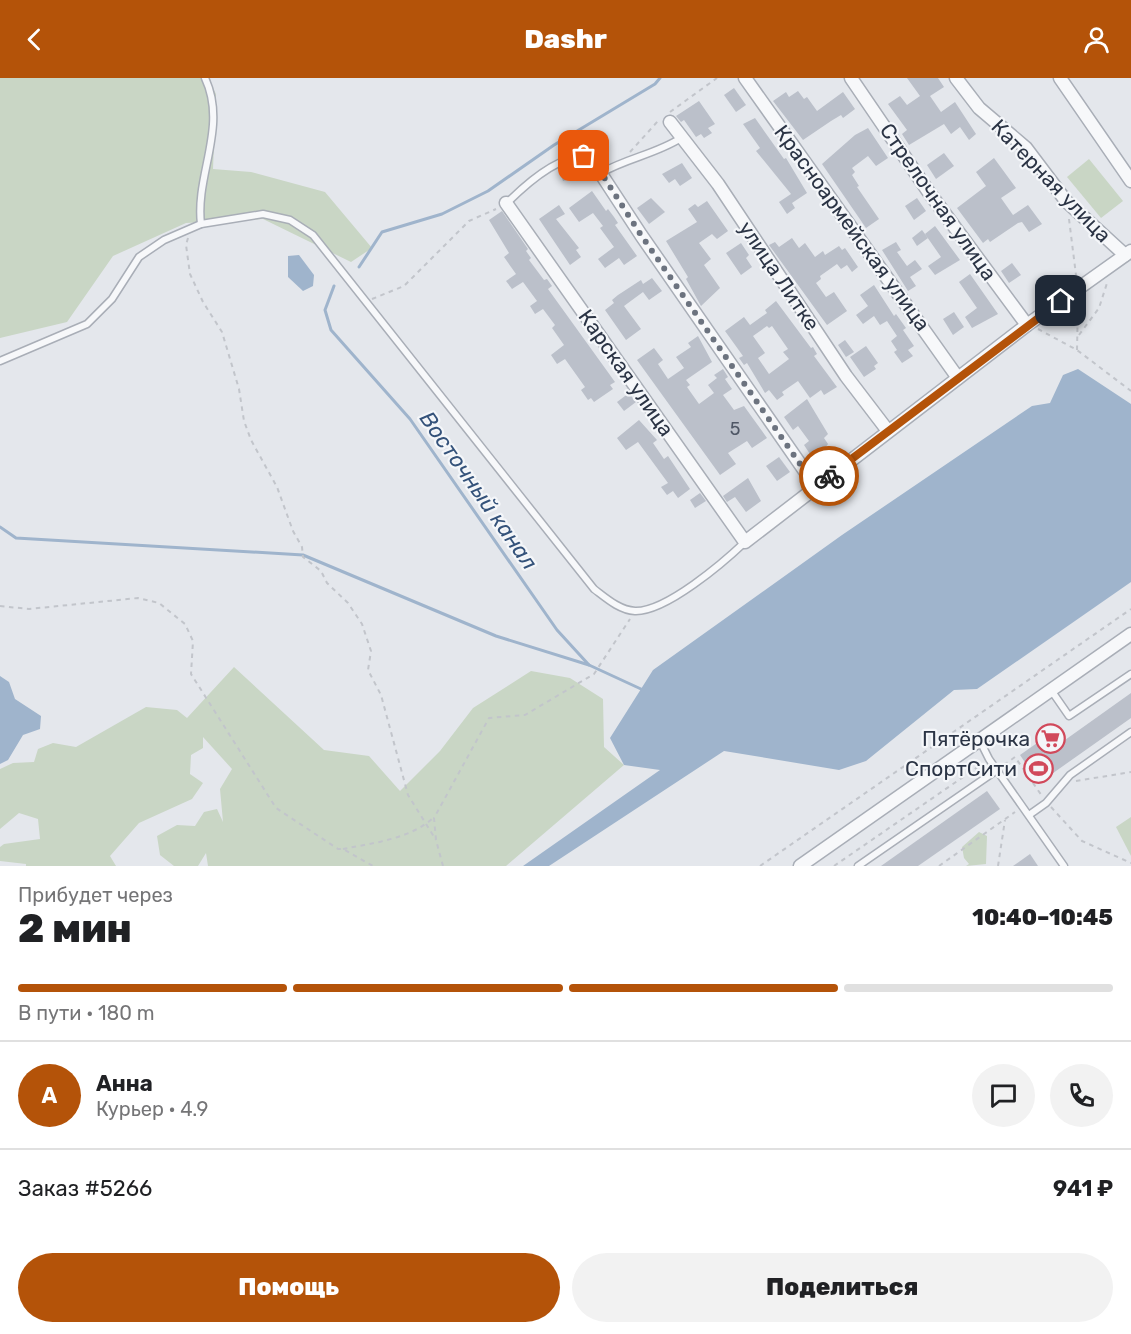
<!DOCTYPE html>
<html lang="ru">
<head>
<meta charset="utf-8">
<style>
  body { margin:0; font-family:Rubik,sans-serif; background:#f2f2f2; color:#202124; height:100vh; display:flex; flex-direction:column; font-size:22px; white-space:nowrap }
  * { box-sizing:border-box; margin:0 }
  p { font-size:20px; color:#757577 }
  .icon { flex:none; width:33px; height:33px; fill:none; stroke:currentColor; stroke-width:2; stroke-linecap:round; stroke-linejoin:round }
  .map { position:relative; height:788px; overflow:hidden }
  .details { display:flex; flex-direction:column; background:#fff; flex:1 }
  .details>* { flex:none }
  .pin { position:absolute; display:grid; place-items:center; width:51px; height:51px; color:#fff; margin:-26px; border-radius:12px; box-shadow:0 3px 9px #0006 }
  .courier { position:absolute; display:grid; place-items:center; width:60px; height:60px; margin:-30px; border:4px solid #b45309; border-radius:50%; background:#fff; color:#222; box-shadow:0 2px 8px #0007 }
  .headline em { font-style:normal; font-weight:800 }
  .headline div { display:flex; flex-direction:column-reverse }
  .headline { display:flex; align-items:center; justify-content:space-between; height:102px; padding:0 18px }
  h1 { font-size:39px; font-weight:800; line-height:45px }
  .bar { display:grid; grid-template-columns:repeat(4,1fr); gap:9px 6px; align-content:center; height:72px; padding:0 18px }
  .bar i { height:8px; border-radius:4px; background:#e0e0e0 }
  .bar .on { background:#b45309 }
  .bar p { grid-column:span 4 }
  .line { display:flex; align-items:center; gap:15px; padding:0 18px; border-top:2px solid #e0e0e0 }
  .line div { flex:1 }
  .round { display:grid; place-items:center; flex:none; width:63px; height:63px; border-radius:32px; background:#f2f2f2 }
  .cta { display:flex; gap:12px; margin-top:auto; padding:12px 18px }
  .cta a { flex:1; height:69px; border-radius:36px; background:#b45309; color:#fff; font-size:24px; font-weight:800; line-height:69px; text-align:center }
  .cta a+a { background:#f2f2f2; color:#202124 }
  header { display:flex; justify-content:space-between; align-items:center; height:78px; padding:0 18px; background:#b45309; color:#fff; font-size:27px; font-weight:800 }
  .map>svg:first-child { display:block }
  .green { fill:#c9d6c5 }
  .water { fill:#9fb4cc }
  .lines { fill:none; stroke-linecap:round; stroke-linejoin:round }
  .stream { stroke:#9fb4cc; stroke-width:3 }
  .building { fill:#bbc0ca; fill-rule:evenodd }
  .service-casing { stroke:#a9aeb7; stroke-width:9 }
  .minor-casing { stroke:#a9aeb7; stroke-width:15 }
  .path { stroke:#c2c5cb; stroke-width:2; stroke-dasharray:4.5 4.5; stroke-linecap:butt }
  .service { stroke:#f7f8fa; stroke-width:6 }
  .minor { stroke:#f7f8fa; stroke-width:12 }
  .done { stroke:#6c737f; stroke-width:6; stroke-dasharray:0 10.8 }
  .route { stroke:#b45309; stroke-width:8 }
  .labels { text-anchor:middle; stroke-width:4.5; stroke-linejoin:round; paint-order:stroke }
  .number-label { font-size:18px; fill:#4f5766 }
  .street-label { font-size:21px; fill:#2b3445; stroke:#f4f6f9 }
  .poi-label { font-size:21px; fill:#2b3445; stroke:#f4f6f9; text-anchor:end }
  .water-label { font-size:22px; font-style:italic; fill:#34527a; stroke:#f4f6f9 }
</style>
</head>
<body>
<header><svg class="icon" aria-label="back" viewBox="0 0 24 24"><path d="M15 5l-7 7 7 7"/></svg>Dashr<svg class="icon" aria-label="person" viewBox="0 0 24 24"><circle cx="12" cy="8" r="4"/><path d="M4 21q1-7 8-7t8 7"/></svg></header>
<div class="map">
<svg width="1131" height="788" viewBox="0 0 1131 788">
  <rect width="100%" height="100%" fill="#e4e7ec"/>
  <g class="green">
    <path d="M0,0H208L216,16L213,91L251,94L325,114L372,170L351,184L263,141L186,145L113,178L67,244L0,260Z"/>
    <path d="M1089,81L1123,123L1101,140L1067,99Z"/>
    <path d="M234,589L324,672L369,678L400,713L440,673L473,630L531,593L570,600L603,621L604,669L624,687L506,788H208L206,775L198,788H174L160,777L157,758L177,747L195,748L204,734L217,731L223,744L220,711L232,691L203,659V670L191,677L190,696L203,705L192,721L139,745L110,778L116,788H26V786L0,783V769L4,766L40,761L38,741L19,735L0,751V691L13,685L34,684L38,671L53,665L76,669L146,629L177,632L187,640Z"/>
    <path d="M1131,739V778L1116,749Z"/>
    <path d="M979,754L987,758L986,786L966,788L969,786L964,780L962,769Z"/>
  </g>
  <g class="water">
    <path d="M299,177L314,197L313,208L303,213L288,199V178Z"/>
    <path d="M1078,291L1131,326V504L977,611L954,612L866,683L839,692L724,673L549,788H523L660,692L624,687L610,660L653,592L842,457L1032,328L1050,325L1063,297Z"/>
    <path d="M0,598L9,604L15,621L41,638L40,651L23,657L8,682L0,686Z"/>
  </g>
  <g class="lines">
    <g class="stream">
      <path d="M359,189L382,154L442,136L488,113L554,67L655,6L660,0"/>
      <path d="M334,208L325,232L331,252L410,341L557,552L589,587L641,611"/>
      <path d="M0,449L16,460L303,477L496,558L589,587"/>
    </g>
  </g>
  <g class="building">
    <path d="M907,0H938L944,9L930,18L941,34L955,24L976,56L969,62L960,49L951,56L944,46L909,67L902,56L907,52L888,26L900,18L907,27L920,18Z"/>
    <path d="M734,10L746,27L736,34L724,17Z"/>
    <path d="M798,13L804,21L807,19L817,33L843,14L855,31L843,40L841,37L831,43L803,62L773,23L786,14L789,19Z"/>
    <path d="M699,23L715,46L708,50L712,55L704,60L701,56L696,59L684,42L681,44L676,38Z"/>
    <path d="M755,40L784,81L786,80L807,115L792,125L795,130L787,136L779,124L791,116L756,73L760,70L743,46Z"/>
    <path d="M868,50L888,80L876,88L868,78L852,90L855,94L852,97L859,108L857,109L879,141L866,150L822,86L855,57Z"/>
    <path d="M944,75L954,88L936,101L927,87Z"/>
    <path d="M994,80L1016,110L1001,120L1013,137L1028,127L1042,146L1029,154L1022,144L1018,145L990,164L988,161L983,165L957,130L986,108L976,94Z"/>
    <path d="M578,85L582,97L563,103L559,91Z"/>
    <path d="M682,85L692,100L680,108L675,101L669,105L662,96Z"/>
    <path d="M592,113L606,133L608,131L614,139L618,145L615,147L637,178L624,187L619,180L605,190L598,181L614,169L600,150L603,148L593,135L579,144L569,130Z"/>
    <path d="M651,120L665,134L649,146L637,130Z"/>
    <path d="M917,120L926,133L914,142L905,128Z"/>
    <path d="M707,123L728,153L717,161L712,156L699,165L711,181L704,187L720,210L701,228L686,201L688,199L666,163L697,144L688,131L695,126L698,129Z"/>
    <path d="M559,127L565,136L556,141L579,170L576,172L581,179L570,187L539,141Z"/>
    <path d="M502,133L528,171L526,173L531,180L529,182L544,202L547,201L552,208L548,211L615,304L610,307L613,311L594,324L591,320L588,322L581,312L585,309L565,281L557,286L551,277L564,267L552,250L555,247L543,231L535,236L530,228L537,223L523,204L512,211L506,203L516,196L504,179L509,175L489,142Z"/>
    <path d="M935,148L960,182L935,197L928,188L941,179L925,156Z"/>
    <path d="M922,152L928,160L917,168L912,160Z"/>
    <path d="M792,160L799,170L805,165L815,179L823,173L825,177L839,168L842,172L845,170L858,189L852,194L847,187L841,191L837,186L820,198L821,201L816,205L826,219L834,214L847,233L827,247L769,167L775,164L779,169Z"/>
    <path d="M896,164L901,172L897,174L907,188L915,182L922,191L910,199L916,208L908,213L882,172Z"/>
    <path d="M741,165L749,177L746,180L752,189L741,197L726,175Z"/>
    <path d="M1012,185L1021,197L1009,205L1001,193Z"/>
    <path d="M970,196L998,236L972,250L965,239L977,230L959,204Z"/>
    <path d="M652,200L662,213L649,222L643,214L624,228L641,251L626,262L605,232L614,225L612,222L618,217L641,202L643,206Z"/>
    <path d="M874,207L894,238L896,236L906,250L903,252L914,268L908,272L913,278L902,285L894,274L897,272L891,263L897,258L887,243L880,247L874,238L863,246L856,237L868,228L860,217Z"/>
    <path d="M776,223L811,270L813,269L817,276L814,278L837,309L824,317L821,312L810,320L798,303L782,314L784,317L777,322L769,312L765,315L747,285L744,287L739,280L743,278L725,253L744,239L750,247L767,235L765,232ZM767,248L769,250L772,248L788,271L783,274L789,281L769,296L758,280L765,275L753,258Z"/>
    <path d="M954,234L964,249L953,257L943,241Z"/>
    <path d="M698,258L712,284L686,302L690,307L687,309L699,326L714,315L708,307L717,300L714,297L723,291L728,299L725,301L732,311L723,317L734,332L744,328L767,360L752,370L747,363L728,375L736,386L720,397L637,282L654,270L663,282L658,286L668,301L684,290L676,279L691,269L688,265Z"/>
    <path d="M845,262L854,274L846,279L838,267Z"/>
    <path d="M866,268L878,285L874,288L876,291L864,299L850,279Z"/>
    <path d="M629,315L636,324L624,333L617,324Z"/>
    <path d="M807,321L828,356L824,360L828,366L825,370L812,379L804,367L809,363L798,348L793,352L784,339Z"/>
    <path d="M639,342L657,362L653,365L664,381L668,378L690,411L678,420L673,413L667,417L661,409L668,405L638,364L626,372L617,360Z"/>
    <path d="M779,379L790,394L777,403L766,388Z"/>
    <path d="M748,400L761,423L746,434L735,419L727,424L723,418Z"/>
    <path d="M700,415L706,423L695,430L690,422Z"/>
    <path d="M1131,615V640L1039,705L1020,677L1057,651L1065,662Z"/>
    <path d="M987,713L1000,731L918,788H881Z"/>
    <path d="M1030,776L1038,788H1013Z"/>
  </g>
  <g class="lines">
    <defs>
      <g id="service">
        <path d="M601,95C627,80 656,76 681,60"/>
        <path d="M507,125C526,106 561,74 590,79"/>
        <path d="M201,146C195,97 228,49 205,0"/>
        <path d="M0,283L87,246L112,221L139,179L164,162L201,146L263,136L290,142L313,157L594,511C606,520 619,532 635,533C666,534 724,484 745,464"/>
        <path d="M1051,612L1069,638L1131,596"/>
        <path d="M980,663L989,681L1064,788"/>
        <path d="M1029,737L1046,725L1070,697L1131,654"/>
        <path d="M858,788L997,692"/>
      </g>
      <g id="minor">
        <path d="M745,0L958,300"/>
        <path d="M851,0L928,113L1027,247"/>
        <path d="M956,0L979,30L1026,70L1066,123L1125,177"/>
        <path d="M1060,0L1131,103"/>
        <path d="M670,44L718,106L846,298L888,353"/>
        <path d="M590,79L641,157L816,409"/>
        <path d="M506,125L745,464L1027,247L1131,173"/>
        <path d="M800,788L1131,556"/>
      </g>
    </defs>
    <use href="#service" class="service-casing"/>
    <use href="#minor" class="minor-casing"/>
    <g class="path">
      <path d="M670,34L717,0"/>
      <path d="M630,74L658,43"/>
      <path d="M1069,141L1076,197"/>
      <path d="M188,160L186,167L190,196L203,224L222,254L239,311L244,343L251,362L277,409L293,453L302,469L303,479L321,493L327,505L348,525L362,546L371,573L368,592L381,617L408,717L436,762"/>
      <path d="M372,221L404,208L469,143L496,131"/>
      <path d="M1038,251L1077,272L1131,313"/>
      <path d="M1079,257L1099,230L1108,202"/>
      <path d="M1077,272L1078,224"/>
      <path d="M0,528L29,531L138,520L159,525L185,546L193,563L191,596L276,730L338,771H343L373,788"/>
      <path d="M1004,687L1015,679L1042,718"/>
      <path d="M1076,703L1131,694"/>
      <path d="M1051,729L1082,763L1131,785"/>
      <path d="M343,771C373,765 410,761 433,740"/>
      <path d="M443,788L436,762L434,740L489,640L525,637L594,596L630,541"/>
      <path d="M760,788L1131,531"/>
      <path d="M834,788L982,686"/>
      <path d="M939,788L1015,734"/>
      <path d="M998,788L1005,742"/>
    </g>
    <use href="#service" class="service"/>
    <use href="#minor" class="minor"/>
  </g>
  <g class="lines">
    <path class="done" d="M584,78L591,79L641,157L816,409L829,398"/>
    <path class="route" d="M829,398L1061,223"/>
  </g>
  <defs>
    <symbol id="supermarket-ring" viewBox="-11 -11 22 22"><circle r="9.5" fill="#f4f6f9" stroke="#d1495b" stroke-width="1.5"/><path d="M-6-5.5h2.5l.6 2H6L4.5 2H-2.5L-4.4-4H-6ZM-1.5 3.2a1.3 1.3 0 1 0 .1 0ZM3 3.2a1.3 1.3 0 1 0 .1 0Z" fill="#d1495b"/></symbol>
    <symbol id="stadium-ring" viewBox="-11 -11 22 22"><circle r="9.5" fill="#f4f6f9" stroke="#d1495b" stroke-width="1.5"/><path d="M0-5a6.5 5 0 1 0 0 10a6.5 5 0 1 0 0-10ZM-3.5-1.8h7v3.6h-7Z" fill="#d1495b"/></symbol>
  </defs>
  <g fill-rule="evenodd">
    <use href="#supermarket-ring" x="1034" y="644" width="33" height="33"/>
    <use href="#stadium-ring" x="1022" y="674" width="33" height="33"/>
  </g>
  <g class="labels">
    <g class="number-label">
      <text x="735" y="357">5</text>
    </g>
    <g class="street-label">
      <text transform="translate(1051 103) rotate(46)" y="7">Катерная улица</text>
      <text transform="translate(938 124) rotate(55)" y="7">Стрелочная улица</text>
      <text transform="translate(852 150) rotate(54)" y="7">Красноармейская улица</text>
      <text transform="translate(779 198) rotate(56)" y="7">улица Литке</text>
      <text transform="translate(626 295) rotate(55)" y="7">Карская улица</text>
    </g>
    <g class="poi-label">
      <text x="1030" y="668">Пятёрочка</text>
      <text x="1017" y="698">СпортСити</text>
    </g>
    <g class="water-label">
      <text transform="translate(479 412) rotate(55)" y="8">Восточный канал</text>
    </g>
  </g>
</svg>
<div class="pin" style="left:584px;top:78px;background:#ea580c"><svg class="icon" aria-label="bag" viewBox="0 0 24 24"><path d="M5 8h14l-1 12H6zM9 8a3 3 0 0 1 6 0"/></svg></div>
<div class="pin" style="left:1061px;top:223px;background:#1f2937"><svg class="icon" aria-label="home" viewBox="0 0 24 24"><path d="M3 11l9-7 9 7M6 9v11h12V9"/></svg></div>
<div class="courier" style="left:829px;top:398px"><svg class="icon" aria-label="bike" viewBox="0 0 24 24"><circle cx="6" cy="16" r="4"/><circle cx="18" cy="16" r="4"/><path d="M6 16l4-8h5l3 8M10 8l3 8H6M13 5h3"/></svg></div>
</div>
<section class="details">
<div class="headline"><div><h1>2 мин</h1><p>Прибудет через</p></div><em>10:40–10:45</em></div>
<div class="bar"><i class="on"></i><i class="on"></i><i class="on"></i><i></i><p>В пути · 180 m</p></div>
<div class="line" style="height:108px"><b class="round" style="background:#b45309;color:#fff">А</b><div><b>Анна</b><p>Курьер · 4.9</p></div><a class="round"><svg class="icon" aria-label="chat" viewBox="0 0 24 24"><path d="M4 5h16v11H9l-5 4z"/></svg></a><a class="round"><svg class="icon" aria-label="phone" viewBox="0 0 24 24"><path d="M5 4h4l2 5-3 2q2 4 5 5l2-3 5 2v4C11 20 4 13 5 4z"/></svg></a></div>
<div class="line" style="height:78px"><div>Заказ #5266</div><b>941 ₽</b></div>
<div class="cta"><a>Помощь</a><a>Поделиться</a></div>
</section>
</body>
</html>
